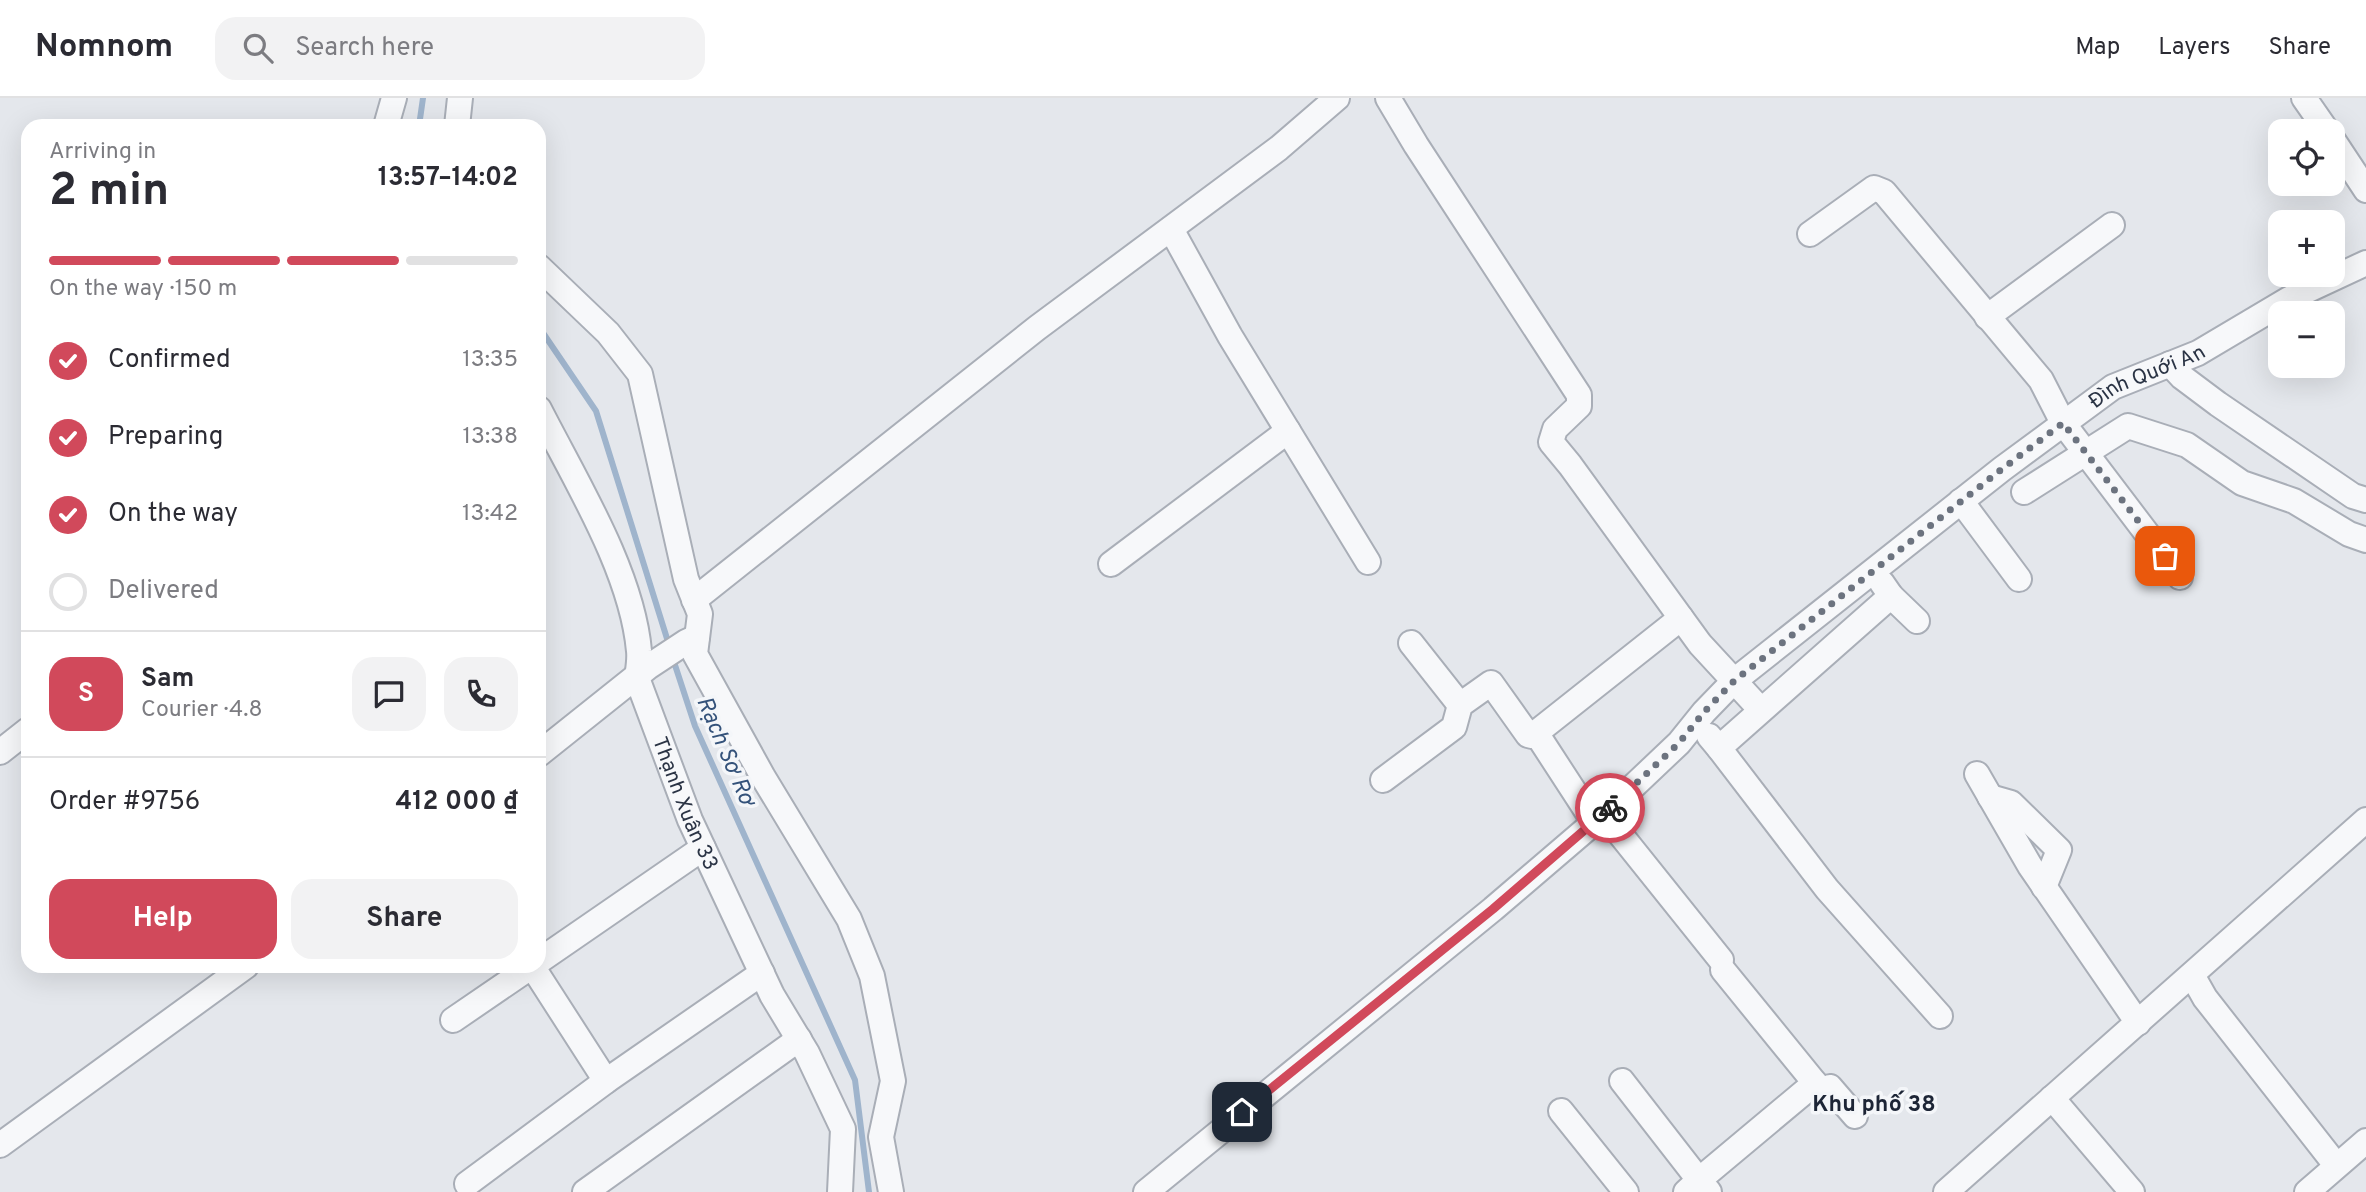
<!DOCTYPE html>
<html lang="en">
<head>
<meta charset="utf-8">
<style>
  body { margin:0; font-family:Overpass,sans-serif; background:#f2f2f3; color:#2b2b33; height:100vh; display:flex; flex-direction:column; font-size:26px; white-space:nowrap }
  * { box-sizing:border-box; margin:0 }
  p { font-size:23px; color:#7c7c81 }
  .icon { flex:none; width:38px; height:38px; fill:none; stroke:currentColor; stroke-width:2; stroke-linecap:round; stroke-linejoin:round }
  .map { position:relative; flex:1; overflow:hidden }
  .sheet { position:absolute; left:21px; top:21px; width:525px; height:854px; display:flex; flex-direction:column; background:#fff; border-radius:21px; box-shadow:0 7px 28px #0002 }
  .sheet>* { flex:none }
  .fabs { position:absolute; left:2268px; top:21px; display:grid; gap:14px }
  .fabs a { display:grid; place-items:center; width:77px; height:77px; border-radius:14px; background:#fff; box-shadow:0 7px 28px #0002; font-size:35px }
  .pin { position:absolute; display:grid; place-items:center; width:60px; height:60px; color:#fff; margin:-30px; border-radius:14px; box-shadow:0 4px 10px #0006 }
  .courier { position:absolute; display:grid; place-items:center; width:70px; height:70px; margin:-35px; border:5px solid #d1495b; border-radius:50%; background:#fff; color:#222; box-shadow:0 2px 9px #0007 }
  .headline em { font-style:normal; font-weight:700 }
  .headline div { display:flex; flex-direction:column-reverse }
  .headline { display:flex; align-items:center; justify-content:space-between; height:119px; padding:0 28px }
  h1 { font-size:46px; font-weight:700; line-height:52px }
  .bar { display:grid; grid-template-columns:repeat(4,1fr); gap:10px 7px; align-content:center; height:84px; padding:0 28px }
  .bar i { height:9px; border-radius:5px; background:#e1e1e2 }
  .bar .active { background:#d1495b }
  .bar p { grid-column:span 4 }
  .line { display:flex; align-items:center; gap:18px; padding:0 28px; border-top:2px solid #e1e1e2 }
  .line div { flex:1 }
  .round { display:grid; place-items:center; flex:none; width:74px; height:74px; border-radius:21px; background:#f2f2f3 }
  ol { padding:0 28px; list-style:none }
  li { display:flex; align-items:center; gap:21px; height:77px }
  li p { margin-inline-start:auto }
  li .icon { padding:7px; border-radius:50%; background:#d1495b; color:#fff; stroke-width:4 }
  li:last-child { color:#7c7c81 }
  li i { width:38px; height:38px; border:4px solid #e1e1e2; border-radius:50% }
  .primary-button { display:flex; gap:14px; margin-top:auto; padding:14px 28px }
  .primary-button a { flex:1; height:80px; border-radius:21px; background:#d1495b; color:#fff; font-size:28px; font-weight:700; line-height:80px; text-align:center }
  .primary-button a+a { background:#f2f2f3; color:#2b2b33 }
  header { display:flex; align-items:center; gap:42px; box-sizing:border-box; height:98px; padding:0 35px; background:#fff; border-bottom:2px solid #e1e1e2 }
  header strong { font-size:33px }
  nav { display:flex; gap:38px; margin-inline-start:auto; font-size:24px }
  .search { width:490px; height:63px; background:#f2f2f3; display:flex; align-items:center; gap:18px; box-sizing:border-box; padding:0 24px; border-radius:21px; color:#7c7c81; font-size:26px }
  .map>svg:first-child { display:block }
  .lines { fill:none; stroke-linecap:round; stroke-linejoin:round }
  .stream { stroke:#9fb4cc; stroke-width:6 }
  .minor-casing { stroke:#a9aeb7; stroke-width:28 }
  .minor { stroke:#f7f8fa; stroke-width:24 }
  .done { stroke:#6c737f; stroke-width:7; stroke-dasharray:0 12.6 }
  .route { stroke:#d1495b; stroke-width:9 }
  .labels { text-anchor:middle; stroke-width:7; stroke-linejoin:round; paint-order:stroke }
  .street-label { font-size:21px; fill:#2b3445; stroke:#f4f6f9 }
  .water-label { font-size:23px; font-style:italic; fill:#34527a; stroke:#f4f6f9 }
  .neighbourhood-label { font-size:23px; font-weight:bold; fill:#1d2536; stroke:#f4f6f9 }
</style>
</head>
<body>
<header>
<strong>Nomnom</strong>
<div class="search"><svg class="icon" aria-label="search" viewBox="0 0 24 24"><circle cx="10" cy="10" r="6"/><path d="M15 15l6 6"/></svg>Search here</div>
<nav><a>Map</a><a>Layers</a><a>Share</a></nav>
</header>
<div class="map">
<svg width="2366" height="1094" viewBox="0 0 2366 1094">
  <rect width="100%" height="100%" fill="#e4e7ec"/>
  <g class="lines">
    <g class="stream">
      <path d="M419,28L423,0"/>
      <path d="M539,229L596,313L669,547"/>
      <path d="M673,561L695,628L855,982L869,1094"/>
    </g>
    <defs>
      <g id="minor">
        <path d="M1388,0L1416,47L1579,297V308L1555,331L1551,344L1570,367L1700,546L1761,612"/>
        <path d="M2304,0L2327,33"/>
        <path d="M386,28L394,0"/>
        <path d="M457,28L460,0"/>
        <path d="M2333,42L2366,92"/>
        <path d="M1171,131L1230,238L1368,464"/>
        <path d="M1810,136L1874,90L1884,94L2041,282L2063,325L2180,479"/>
        <path d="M539,169L608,235L640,276L686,481L700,516L695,556L763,679L849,821L872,878L893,983L881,1039L891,1094"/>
        <path d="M1987,219L2112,127"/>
        <path d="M2170,266L2182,279L2218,306L2353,398L2366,402"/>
        <path id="s1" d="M539,311C575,382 632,473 639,553C640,562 638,572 637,580L690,722L772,897L807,955L843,1031L840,1094"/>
        <path d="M2024,394L2128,328L2187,347L2242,385L2294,403L2349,436L2366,442"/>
        <path d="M1961,403L2019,481"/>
        <path d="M1111,466L1288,333"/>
        <path d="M1882,485L1891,498L1917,523"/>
        <path d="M694,502L1037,230L1279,50L1337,0"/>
        <path d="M1411,545L1460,607"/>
        <path d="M1709,638L1719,650L1891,498"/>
        <path d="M1542,644L1594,724"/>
        <path d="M1719,650L1827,791L1940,918"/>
        <path d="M0,654L28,632"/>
        <path d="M539,656L648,569L686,544L697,539"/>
        <path d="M1977,676L2030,768L2138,925"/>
        <path d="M1383,682L1454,629L1460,607L1491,585L1528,637L1532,638L1681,520"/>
        <path d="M1990,699L2011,705L2059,752L2044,789"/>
        <path d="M1604,716L1721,862"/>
        <path d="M539,863L703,750"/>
        <path d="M532,868L606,983"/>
        <path d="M2192,877L2205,900L2336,1067"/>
        <path d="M453,922L532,868"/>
        <path d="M1622,983L1699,1082L1686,1094"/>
        <path d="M1815,985L1823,994L1830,989L1855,1018"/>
        <path d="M2052,1000L2132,1094"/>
        <path d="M1561,1013L1626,1094"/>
        <path d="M0,1047L246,868"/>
        <path d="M467,1086L606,983L762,875"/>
        <path d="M585,1094L799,941"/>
        <path id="s2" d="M1146,1094L1493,811L1604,716L1679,645L1704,614L1734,583L2002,371L2113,289L2198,255L2289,201L2366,165"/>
        <path d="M1709,1094L1699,1082L1815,985L1723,872"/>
        <path d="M1946,1094L2366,722"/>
        <path d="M2307,1094L2366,1043"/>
      </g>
    </defs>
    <use href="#minor" class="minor-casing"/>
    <use href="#minor" class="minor"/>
  </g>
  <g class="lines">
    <path class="done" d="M1610,710L1679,645L1704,614L1734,583L2002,371L2063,325L2165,458"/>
    <path class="route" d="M1242,1014L1493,811L1610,710"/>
  </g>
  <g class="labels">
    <g class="street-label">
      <text dy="7" stroke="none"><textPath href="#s2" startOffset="1295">Đình Quới An</textPath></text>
      <text dy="7" stroke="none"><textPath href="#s1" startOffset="425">Thạnh Xuân 33</textPath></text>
    </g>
    <g class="water-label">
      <text transform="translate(727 653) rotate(67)" y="8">Rạch Sơ Rơ</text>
    </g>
    <g class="neighbourhood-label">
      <text x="1874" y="1013">Khu phố 38</text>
    </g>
  </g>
</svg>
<div class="fabs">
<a><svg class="icon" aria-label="locate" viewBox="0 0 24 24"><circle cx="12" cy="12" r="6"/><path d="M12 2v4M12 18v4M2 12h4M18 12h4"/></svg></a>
<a>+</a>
<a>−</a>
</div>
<div class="pin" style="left:2165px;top:458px;background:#ea580c"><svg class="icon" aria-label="bag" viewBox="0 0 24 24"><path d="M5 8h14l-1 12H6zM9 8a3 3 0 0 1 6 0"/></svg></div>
<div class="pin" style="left:1242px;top:1014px;background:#1f2937"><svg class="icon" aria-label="home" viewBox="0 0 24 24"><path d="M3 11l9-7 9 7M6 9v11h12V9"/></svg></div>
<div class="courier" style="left:1610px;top:710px"><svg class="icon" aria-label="bike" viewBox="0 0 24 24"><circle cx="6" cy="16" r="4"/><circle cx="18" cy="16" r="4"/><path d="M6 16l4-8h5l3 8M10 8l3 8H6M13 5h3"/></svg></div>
<section class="sheet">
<div class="headline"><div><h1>2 min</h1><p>Arriving in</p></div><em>13:57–14:02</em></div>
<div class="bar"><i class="active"></i><i class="active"></i><i class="active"></i><i></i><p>On the way · 150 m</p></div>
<ol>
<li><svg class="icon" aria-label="check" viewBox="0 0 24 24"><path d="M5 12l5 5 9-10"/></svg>Confirmed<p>13:35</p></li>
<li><svg class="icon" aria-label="check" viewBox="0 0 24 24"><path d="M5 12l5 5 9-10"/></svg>Preparing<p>13:38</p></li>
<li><svg class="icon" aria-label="check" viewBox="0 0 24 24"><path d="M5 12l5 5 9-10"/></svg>On the way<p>13:42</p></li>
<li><i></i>Delivered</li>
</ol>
<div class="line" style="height:126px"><b class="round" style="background:#d1495b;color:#fff">S</b><div><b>Sam</b><p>Courier · 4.8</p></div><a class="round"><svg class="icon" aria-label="chat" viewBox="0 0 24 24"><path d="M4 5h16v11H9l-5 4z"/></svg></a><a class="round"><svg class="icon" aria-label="phone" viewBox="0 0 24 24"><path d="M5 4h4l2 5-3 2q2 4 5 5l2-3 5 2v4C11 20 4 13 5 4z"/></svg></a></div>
<div class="line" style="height:91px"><div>Order #9756</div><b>412 000 ₫</b></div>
<div class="primary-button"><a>Help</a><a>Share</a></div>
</section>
</div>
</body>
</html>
